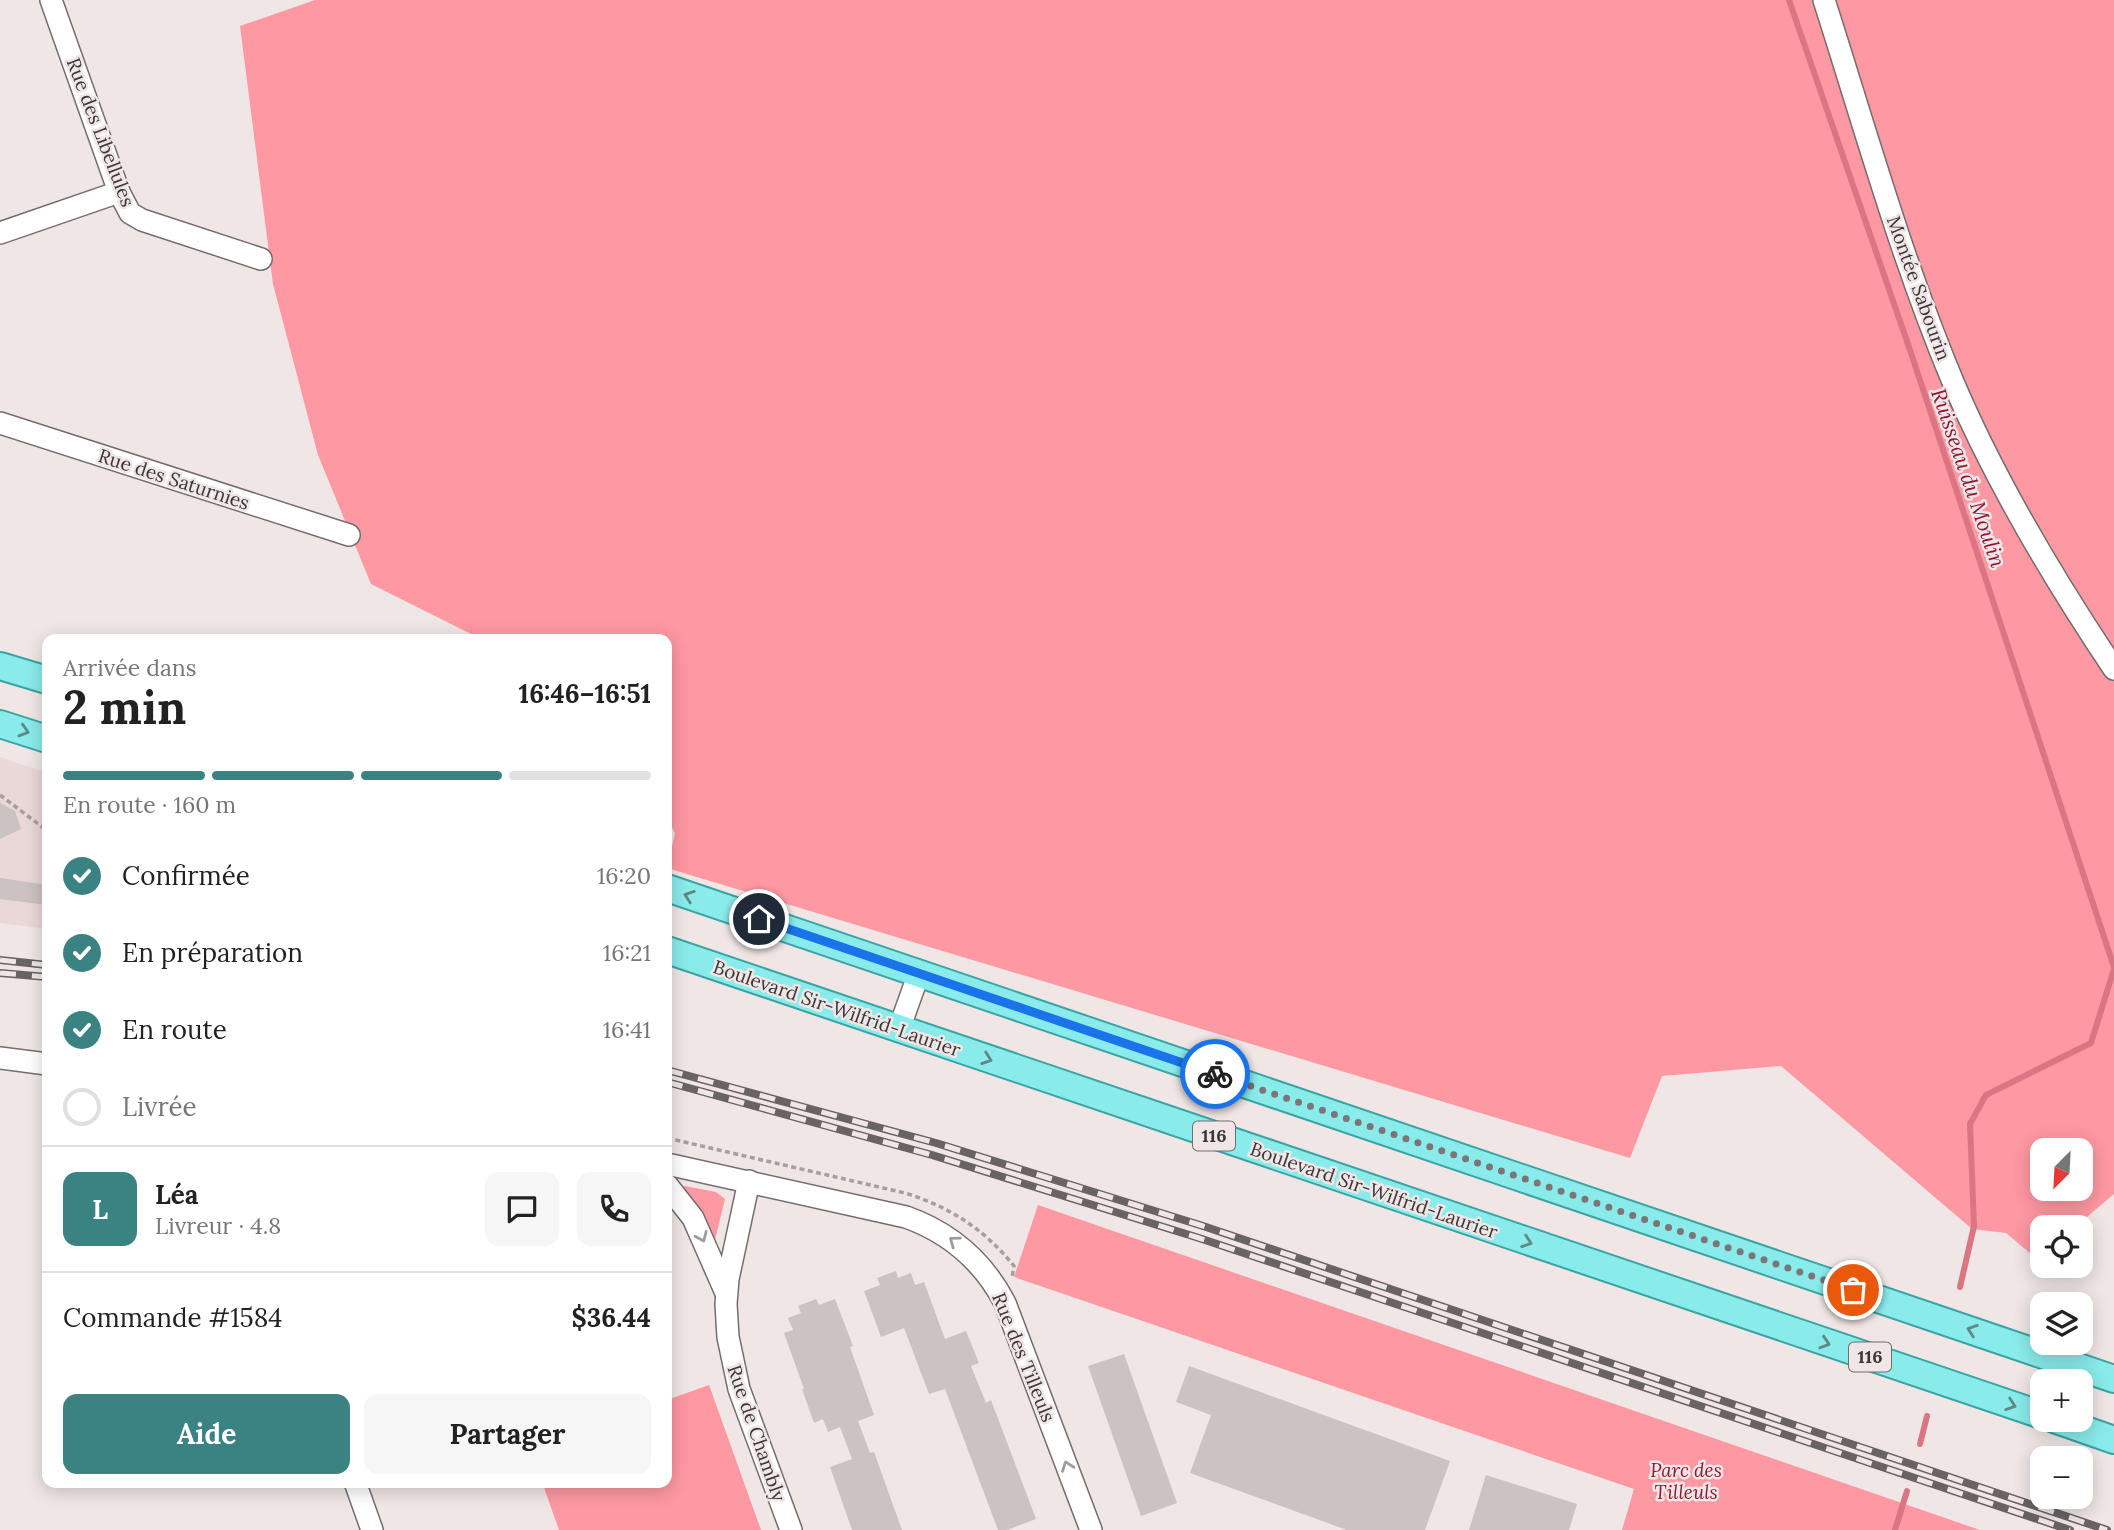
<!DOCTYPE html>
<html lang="fr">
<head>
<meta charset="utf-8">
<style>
  body { margin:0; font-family:Lora,serif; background:#f6f6f6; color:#222; height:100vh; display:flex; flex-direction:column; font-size:26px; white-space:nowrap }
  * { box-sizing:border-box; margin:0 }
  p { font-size:23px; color:#767676 }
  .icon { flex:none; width:38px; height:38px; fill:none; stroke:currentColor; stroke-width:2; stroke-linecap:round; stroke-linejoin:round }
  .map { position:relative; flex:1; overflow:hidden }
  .panel { position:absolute; left:42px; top:634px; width:630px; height:854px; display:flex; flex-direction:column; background:#fff; border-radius:14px; box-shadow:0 4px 18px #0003 }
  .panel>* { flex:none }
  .needle { width:46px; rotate:204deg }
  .controls { position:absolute; left:2030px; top:1138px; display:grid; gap:14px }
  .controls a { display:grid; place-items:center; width:63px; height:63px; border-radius:14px; background:#fff; box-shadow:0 4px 18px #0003; font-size:35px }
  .pin { position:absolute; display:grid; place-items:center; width:60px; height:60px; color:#fff; margin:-30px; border:4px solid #fff; border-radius:50%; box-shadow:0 2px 7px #0007 }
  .courier { position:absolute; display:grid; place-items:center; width:70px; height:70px; margin:-35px; border:5px solid #1a73e8; border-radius:50%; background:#fff; color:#222; box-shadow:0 2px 9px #0007 }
  .headline em { font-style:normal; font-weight:700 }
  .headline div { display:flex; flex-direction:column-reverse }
  .headline { display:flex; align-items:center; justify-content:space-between; height:119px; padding:0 21px }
  h1 { font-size:46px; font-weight:700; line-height:52px }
  .bar { display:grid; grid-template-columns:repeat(4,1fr); gap:10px 7px; align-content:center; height:84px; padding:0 21px }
  .bar i { height:9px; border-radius:5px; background:#e0e0e0 }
  .bar .active { background:#3b8382 }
  .bar p { grid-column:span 4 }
  .line { display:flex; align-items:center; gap:18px; padding:0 21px; border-top:2px solid #e0e0e0 }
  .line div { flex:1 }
  .round { display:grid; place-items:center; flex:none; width:74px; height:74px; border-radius:14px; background:#f6f6f6 }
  ol { padding:0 21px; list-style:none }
  li { display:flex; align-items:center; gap:21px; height:77px }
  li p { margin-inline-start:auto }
  li .icon { padding:7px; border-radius:50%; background:#3b8382; color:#fff; stroke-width:4 }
  li:last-child { color:#767676 }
  li i { width:38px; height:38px; border:4px solid #e0e0e0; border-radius:50% }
  .cta { display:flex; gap:14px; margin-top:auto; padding:14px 21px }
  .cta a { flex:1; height:80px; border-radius:14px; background:#3b8382; color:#fff; font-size:28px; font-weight:700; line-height:80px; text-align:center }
  .cta a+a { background:#f6f6f6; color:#222 }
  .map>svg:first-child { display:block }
  .built { fill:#ead7d8 }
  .green { fill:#fe98a2; fill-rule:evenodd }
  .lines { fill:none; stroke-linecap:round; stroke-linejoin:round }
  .stream { stroke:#da7681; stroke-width:6 }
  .building { fill:#cbc2c2 }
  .minor-casing { stroke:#756d6d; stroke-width:24 }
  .major-casing { stroke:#3ba4a3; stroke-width:30 }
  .path { stroke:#a79f9f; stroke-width:3.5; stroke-dasharray:5 3.5; stroke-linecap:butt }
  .minor { stroke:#fff; stroke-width:21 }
  .major { stroke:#89ebea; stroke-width:26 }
  .rail-casing { stroke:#696363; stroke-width:8 }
  .rail { stroke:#f0e6e6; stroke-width:5; stroke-dasharray:16; stroke-linecap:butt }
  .oneway { stroke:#5f8988 }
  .oneway2 { stroke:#9e9c9c }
  .done { stroke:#7b7575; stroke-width:7; stroke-dasharray:0 12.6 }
  .route { stroke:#1a73e8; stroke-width:9 }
  .labels { text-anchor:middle; stroke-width:5; stroke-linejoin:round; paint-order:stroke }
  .shield { fill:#f0e6e6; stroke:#726c6c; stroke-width:2 }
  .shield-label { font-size:18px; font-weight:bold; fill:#3c3838 }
  .street-label { font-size:19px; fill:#3c3838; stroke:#f0e6e6 }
  .park-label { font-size:19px; font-style:italic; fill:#911835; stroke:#f0e6e6 }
  .water-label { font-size:21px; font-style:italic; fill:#911734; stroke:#f0e6e6 }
</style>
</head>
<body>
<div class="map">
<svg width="2114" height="1530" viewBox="0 0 2114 1530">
  <rect width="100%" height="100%" fill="#f0e6e6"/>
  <path class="built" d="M0,757L47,773V929L0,923Z"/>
  <g class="green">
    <path d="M315,0H2114V1194L2075,1227H2042V1255L2037,1259L2006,1233L1972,1229L1781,1066L1662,1076L1630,1158L667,868L675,833L667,819V639H481L371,584L318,455L273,284L240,26ZM2042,1150H2081V1188H2042Z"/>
    <path d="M685,1186L716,1192L725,1199L714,1244L694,1203L683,1187Z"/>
    <path d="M1038,1205L1980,1530H1622L1634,1489L1014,1277Z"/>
    <path d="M709,1385L761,1530H559L542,1482H667V1400Z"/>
  </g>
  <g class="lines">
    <g class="stream">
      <path d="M1789,0L1910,350L2114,967"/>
      <path d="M1960,1287L1974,1226L1970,1124L1986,1095L2091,1043L2114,969"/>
      <path d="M1920,1444L1927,1416"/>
      <path d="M1895,1530L1907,1491"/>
    </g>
  </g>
  <g class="building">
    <path d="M0,803L15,811L21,829L0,839Z"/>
    <path d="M0,878L47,885V905L0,899Z"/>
    <path d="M896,1271L898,1278L911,1273L915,1285L924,1282L945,1339L966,1331L979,1363L971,1366L986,1403L991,1400L1036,1519L1007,1530H998L945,1389L929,1394L904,1328L881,1337L864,1291L880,1285L877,1278Z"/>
    <path d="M816,1299L819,1305L835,1299L853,1346L850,1347L874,1415L858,1421L870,1453L874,1452L902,1530H852L830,1467L852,1459L840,1427L828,1432L823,1419L814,1423L802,1389H804L784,1333L793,1330L788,1318L801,1313L798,1306Z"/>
    <path d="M1124,1354L1177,1503L1141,1516L1088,1366Z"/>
    <path d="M1189,1366L1450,1461L1425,1530H1347L1190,1473L1211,1415L1176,1402Z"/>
    <path d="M1486,1475L1577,1504L1569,1530H1469Z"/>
  </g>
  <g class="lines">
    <defs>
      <g id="minor">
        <path d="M51,0L119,192L130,213L142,220L261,259"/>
        <path d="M1824,0C1865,128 1901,258 1953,382C1996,483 2053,578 2114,669"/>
        <path d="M0,233L119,192"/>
        <path d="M0,423L349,535"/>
        <path d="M899,1029L919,973"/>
        <path d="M0,1058L47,1064"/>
        <path d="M667,1164L906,1217C951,1233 983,1261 1005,1303L1091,1530"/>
        <path d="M749,1181L728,1279L726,1304L728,1337L739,1389L791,1530"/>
        <path d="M667,1185L693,1218L726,1293"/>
        <path d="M355,1482L372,1530"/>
      </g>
      <g id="major">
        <path d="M0,666L47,680"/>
        <path d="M0,724L47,739"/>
        <path d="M667,888L2114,1379"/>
        <path d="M667,950L2042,1415"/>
        <path d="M2054,1419L2114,1440"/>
      </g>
    </defs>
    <use href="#minor" class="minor-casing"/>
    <use href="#major" class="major-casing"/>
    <g class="path">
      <path d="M0,795L45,829"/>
      <path d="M667,1138L905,1193C950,1207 984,1229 1014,1266L1012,1278"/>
    </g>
    <use href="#minor" class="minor"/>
    <use href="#major" class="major"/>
    <defs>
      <g id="rail">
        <path d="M0,960L47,965"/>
        <path d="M0,973L47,977"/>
        <path d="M667,1070L936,1143L1203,1226L2107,1530"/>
        <path d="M667,1082L932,1155L1199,1238L2070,1530"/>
      </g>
    </defs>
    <use href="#rail" class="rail-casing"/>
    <use href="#rail" class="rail"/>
  </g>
  <defs><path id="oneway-chevron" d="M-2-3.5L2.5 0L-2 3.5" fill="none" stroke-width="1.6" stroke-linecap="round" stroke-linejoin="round" transform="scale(1.75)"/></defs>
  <g class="oneway">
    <use href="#oneway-chevron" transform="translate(24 731) rotate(17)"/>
    <use href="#oneway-chevron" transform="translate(689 896) rotate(-161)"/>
    <use href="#oneway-chevron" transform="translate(987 1059) rotate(19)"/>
    <use href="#oneway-chevron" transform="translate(1527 1242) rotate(19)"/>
    <use href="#oneway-chevron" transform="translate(1972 1330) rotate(-161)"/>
    <use href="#oneway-chevron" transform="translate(1825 1343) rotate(18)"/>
    <use href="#oneway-chevron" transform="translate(2011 1405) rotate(19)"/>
  </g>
  <g class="oneway2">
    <use href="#oneway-chevron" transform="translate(702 1237) rotate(66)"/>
    <use href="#oneway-chevron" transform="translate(954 1241) rotate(-144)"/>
    <use href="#oneway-chevron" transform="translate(1067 1466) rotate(-110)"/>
  </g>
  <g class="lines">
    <path class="done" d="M1215,1074L1853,1290"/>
    <path class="route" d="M759,919L1215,1074"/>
  </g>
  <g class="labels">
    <g class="shield">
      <rect x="1193" y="1121.5" width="42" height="29" rx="5"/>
      <rect x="1849" y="1342.5" width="42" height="29" rx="5"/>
    </g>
    <g class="shield-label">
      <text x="1214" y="1142">116</text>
      <text x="1870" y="1363">116</text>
    </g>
    <g class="street-label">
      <text transform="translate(101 132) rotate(69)" y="7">Rue des Libellules</text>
      <text transform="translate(1919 288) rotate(70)" y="7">Montée Sabourin</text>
      <text transform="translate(174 479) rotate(18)" y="7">Rue des Saturnies</text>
      <text transform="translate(837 1008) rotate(19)" y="7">Boulevard Sir-Wilfrid-Laurier</text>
      <text transform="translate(1374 1190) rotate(19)" y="7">Boulevard Sir-Wilfrid-Laurier</text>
      <text transform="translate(1024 1357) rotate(68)" y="7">Rue des Tilleuls</text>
      <text transform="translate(757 1433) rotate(71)" y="7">Rue de Chambly</text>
    </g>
    <g class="park-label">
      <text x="1686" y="1477">Parc des<tspan x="1686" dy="22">Tilleuls</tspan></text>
    </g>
    <g class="water-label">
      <text transform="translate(1968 478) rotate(71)" y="7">Ruisseau du Moulin</text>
    </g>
  </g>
</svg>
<div class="controls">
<a><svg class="needle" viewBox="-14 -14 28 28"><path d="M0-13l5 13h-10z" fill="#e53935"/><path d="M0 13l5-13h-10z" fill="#767676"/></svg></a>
<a><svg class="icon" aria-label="locate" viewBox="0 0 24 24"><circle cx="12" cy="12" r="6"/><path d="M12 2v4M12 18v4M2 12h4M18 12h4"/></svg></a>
<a><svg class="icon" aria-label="layers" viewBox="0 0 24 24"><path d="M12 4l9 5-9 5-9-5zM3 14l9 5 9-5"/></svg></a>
<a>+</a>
<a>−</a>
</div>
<div class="pin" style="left:1853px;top:1290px;background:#ea580c"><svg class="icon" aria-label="bag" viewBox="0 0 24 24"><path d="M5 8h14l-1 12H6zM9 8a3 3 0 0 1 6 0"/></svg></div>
<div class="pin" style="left:759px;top:919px;background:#1f2937"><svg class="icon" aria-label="home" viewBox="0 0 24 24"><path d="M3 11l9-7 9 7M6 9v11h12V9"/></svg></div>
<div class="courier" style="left:1215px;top:1074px"><svg class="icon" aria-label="bike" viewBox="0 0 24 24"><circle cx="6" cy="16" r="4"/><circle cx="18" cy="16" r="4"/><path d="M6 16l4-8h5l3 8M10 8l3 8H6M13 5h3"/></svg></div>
<section class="panel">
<div class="headline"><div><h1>2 min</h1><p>Arrivée dans</p></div><em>16:46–16:51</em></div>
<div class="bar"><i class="active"></i><i class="active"></i><i class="active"></i><i></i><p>En route · 160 m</p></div>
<ol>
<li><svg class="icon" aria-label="check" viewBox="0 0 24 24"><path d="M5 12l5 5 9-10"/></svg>Confirmée<p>16:20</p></li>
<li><svg class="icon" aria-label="check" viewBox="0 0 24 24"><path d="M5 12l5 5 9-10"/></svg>En préparation<p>16:21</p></li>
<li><svg class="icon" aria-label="check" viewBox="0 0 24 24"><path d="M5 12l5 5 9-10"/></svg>En route<p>16:41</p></li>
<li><i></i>Livrée</li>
</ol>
<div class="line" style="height:126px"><b class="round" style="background:#3b8382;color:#fff">L</b><div><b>Léa</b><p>Livreur · 4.8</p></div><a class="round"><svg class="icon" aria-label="chat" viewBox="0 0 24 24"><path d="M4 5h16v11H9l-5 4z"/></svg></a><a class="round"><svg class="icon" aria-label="phone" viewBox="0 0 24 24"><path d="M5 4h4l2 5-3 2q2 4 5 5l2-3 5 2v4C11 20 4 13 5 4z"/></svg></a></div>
<div class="line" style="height:91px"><div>Commande #1584</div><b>$36.44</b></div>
<div class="cta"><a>Aide</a><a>Partager</a></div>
</section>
</div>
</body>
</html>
